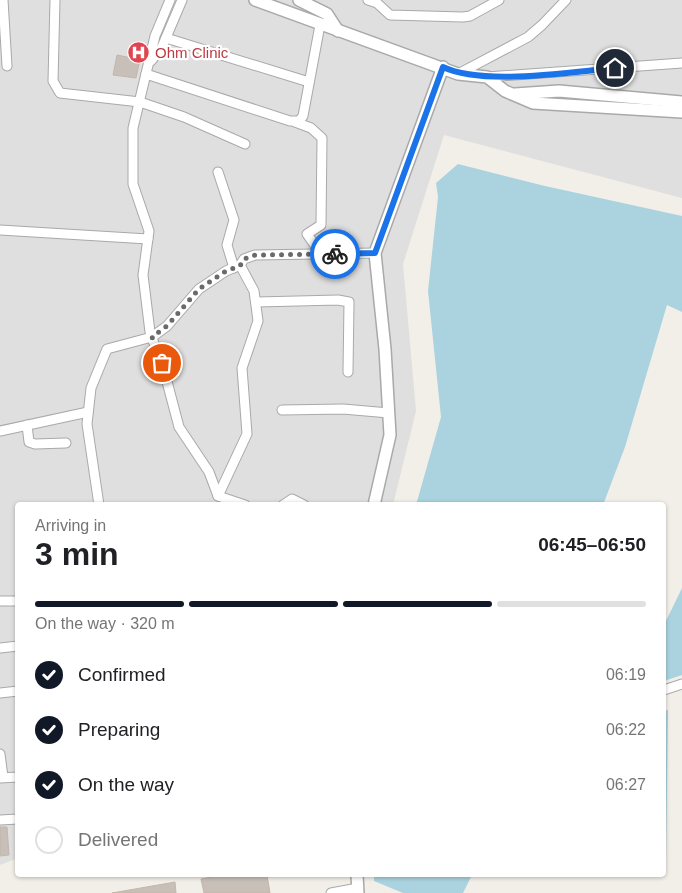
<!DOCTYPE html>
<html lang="en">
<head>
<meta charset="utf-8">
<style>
  body { margin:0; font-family:Helvetica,sans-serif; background:#f2f2f2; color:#202124; height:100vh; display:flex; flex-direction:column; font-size:19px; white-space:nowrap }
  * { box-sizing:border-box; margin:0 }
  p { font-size:16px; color:#757577 }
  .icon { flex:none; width:28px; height:28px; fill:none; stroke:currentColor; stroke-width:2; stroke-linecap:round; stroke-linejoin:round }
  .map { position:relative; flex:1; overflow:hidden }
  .panel { position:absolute; left:15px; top:502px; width:651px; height:375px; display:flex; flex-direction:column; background:#fff; border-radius:5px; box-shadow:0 1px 4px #0004 }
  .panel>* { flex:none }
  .pin { position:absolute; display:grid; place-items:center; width:42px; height:42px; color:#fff; margin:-21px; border:2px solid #fff; border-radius:50%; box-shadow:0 1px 5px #0007 }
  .courier { position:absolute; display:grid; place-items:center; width:50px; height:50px; margin:-25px; border:4px solid #1a73e8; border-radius:50%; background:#fff; color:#222; box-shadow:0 1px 6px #0007 }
  .overview em { font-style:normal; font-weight:700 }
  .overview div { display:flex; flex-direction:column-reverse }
  .overview { display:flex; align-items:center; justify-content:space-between; height:85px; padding:0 20px }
  h1 { font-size:32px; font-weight:700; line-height:38px }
  .bar { display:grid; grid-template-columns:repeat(4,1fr); gap:8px 5px; align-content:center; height:60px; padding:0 20px }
  .bar i { height:6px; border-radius:4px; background:#e0e0e0 }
  .bar .selected { background:#111827 }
  .bar p { grid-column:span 4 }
  ol { padding:0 20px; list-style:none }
  li { display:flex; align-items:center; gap:15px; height:55px }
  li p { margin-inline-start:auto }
  li .icon { padding:5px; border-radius:50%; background:#111827; color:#fff; stroke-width:4 }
  li:last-child { color:#757577 }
  li i { width:28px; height:28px; border:2px solid #e0e0e0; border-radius:50% }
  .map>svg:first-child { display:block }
  .residential { fill:#e0dfdf }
  .water { fill:#aad3df }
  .building { fill:#c7bfb8; stroke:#c4b6ab }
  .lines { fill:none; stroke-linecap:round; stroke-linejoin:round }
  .minor-casing { stroke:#a9a9a9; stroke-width:11 }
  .tertiary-casing { stroke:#a9a9a9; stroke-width:14 }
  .minor { stroke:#fff; stroke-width:9 }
  .tertiary { stroke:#fff; stroke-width:11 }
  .done { stroke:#6b6a68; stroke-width:5; stroke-dasharray:0 9 }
  .route { stroke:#1a73e8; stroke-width:6 }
  .labels { text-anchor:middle; stroke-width:4.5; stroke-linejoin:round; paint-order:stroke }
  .health-label { font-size:15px; fill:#be3a42; stroke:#fff; text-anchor:start }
</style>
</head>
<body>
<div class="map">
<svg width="682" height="893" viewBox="0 0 682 893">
  <rect width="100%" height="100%" fill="#f2efe9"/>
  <path class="residential" d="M0,0H682V198L444,135L403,264L416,411L393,505H18V858L0,865Z"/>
  <g class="water">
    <path d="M458,164L545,186L682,216V312L667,305L625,447L603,505H416L441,417L428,291L438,197L436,183Z"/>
    <path d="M682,588V675L664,681V625Z"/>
    <path d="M668,710L666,861H664V711Z"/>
    <path d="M374,875H472L463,893H403L374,881Z"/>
  </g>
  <g class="building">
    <path d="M138,45L143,46L136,78L113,75L117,55L132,58Z"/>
    <path d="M0,827H7L9,855L0,856Z"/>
    <path d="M221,875H267L270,893H204L201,879Z"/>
    <path d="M175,882L176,893H112Z"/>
  </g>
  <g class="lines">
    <defs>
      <g id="minor">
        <path d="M3,0L7,66"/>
        <path d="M55,0L53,81L60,93L140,102L184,117L245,144"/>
        <path d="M170,0L155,36L133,128V184L149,231L143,275L150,332L165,374L179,427L209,472L218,496L245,505"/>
        <path d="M368,0L377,3L390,15L463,17L470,16L499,0"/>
        <path d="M166,38L309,82"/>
        <path d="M151,61L162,47L182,0"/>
        <path d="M146,74L290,121H299L303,116L320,25"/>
        <path d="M458,74L528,37L542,25L566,0"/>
        <path d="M487,77L682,63"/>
        <path d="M295,122L311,128L322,138L321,225L307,234L321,254"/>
        <path d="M218,172L234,220L227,245L234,268"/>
        <path d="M0,230L148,239"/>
        <path d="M240,265L244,259L255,255L375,253"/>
        <path d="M257,302L338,300L349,302L348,372"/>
        <path d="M282,410L343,409L389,413"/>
        <path d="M27,425L29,442L35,444L66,443"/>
        <path d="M0,431L88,412"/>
        <path d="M99,505L87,424L91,388L107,349L152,337L167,326L199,289L226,271L240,265L254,291L258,321L242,368L247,434L218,496"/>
        <path d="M283,505L292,499L304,505"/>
        <path d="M0,601H18"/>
        <path d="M0,648L18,646"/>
        <path d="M664,690L682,684"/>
        <path d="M0,693L18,691"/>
        <path d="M0,754L3,777"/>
        <path d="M0,778L18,777"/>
        <path d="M0,820L18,819"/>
        <path d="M331,893L358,888"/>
      </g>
      <g id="tertiary">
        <path d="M255,0L458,74L487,77L505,91L533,103L682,112"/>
        <path d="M299,0L327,14L338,31"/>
        <path d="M515,94L559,91L682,102"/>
        <path d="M374,505L390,435L385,349L375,253L443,67"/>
        <path d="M357,875L358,893"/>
      </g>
    </defs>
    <use href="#minor" class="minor-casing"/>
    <use href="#tertiary" class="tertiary-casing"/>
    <use href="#minor" class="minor"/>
    <use href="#tertiary" class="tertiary"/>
  </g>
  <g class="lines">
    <path class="done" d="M162,363L152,337L167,326L199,289L226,271L240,266L244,259L255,255L335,254"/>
    <path class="route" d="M335,254L375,253L443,67C483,86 569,72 615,68"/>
  </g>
  <defs>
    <symbol id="hospital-disc" viewBox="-11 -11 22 22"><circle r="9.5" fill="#e0444e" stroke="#fff"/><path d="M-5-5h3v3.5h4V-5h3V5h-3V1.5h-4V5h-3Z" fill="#fff"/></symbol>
  </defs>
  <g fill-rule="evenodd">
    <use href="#hospital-disc" x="126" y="40" width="25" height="25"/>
  </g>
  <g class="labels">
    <g class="health-label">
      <text x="155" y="58">Ohm Clinic</text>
    </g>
  </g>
</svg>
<div class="pin" style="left:162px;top:363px;background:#ea580c"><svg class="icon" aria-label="bag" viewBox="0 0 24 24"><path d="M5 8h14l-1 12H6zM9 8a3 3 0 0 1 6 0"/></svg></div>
<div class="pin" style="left:615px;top:68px;background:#1f2937"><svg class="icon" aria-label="home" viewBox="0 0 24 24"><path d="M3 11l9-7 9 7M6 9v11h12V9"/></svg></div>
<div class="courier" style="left:335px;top:254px"><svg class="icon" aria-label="bike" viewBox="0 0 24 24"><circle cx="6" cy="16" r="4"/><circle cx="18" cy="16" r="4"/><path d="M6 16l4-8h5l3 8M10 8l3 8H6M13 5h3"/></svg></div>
<section class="panel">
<div class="overview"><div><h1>3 min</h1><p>Arriving in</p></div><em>06:45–06:50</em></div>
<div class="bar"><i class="selected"></i><i class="selected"></i><i class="selected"></i><i></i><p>On the way · 320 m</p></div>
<ol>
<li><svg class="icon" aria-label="check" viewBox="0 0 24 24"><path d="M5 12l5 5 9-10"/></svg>Confirmed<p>06:19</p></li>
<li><svg class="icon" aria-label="check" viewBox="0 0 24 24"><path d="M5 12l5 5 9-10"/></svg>Preparing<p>06:22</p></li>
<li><svg class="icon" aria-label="check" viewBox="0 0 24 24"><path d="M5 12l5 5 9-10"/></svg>On the way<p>06:27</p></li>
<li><i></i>Delivered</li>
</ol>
</section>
</div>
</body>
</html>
